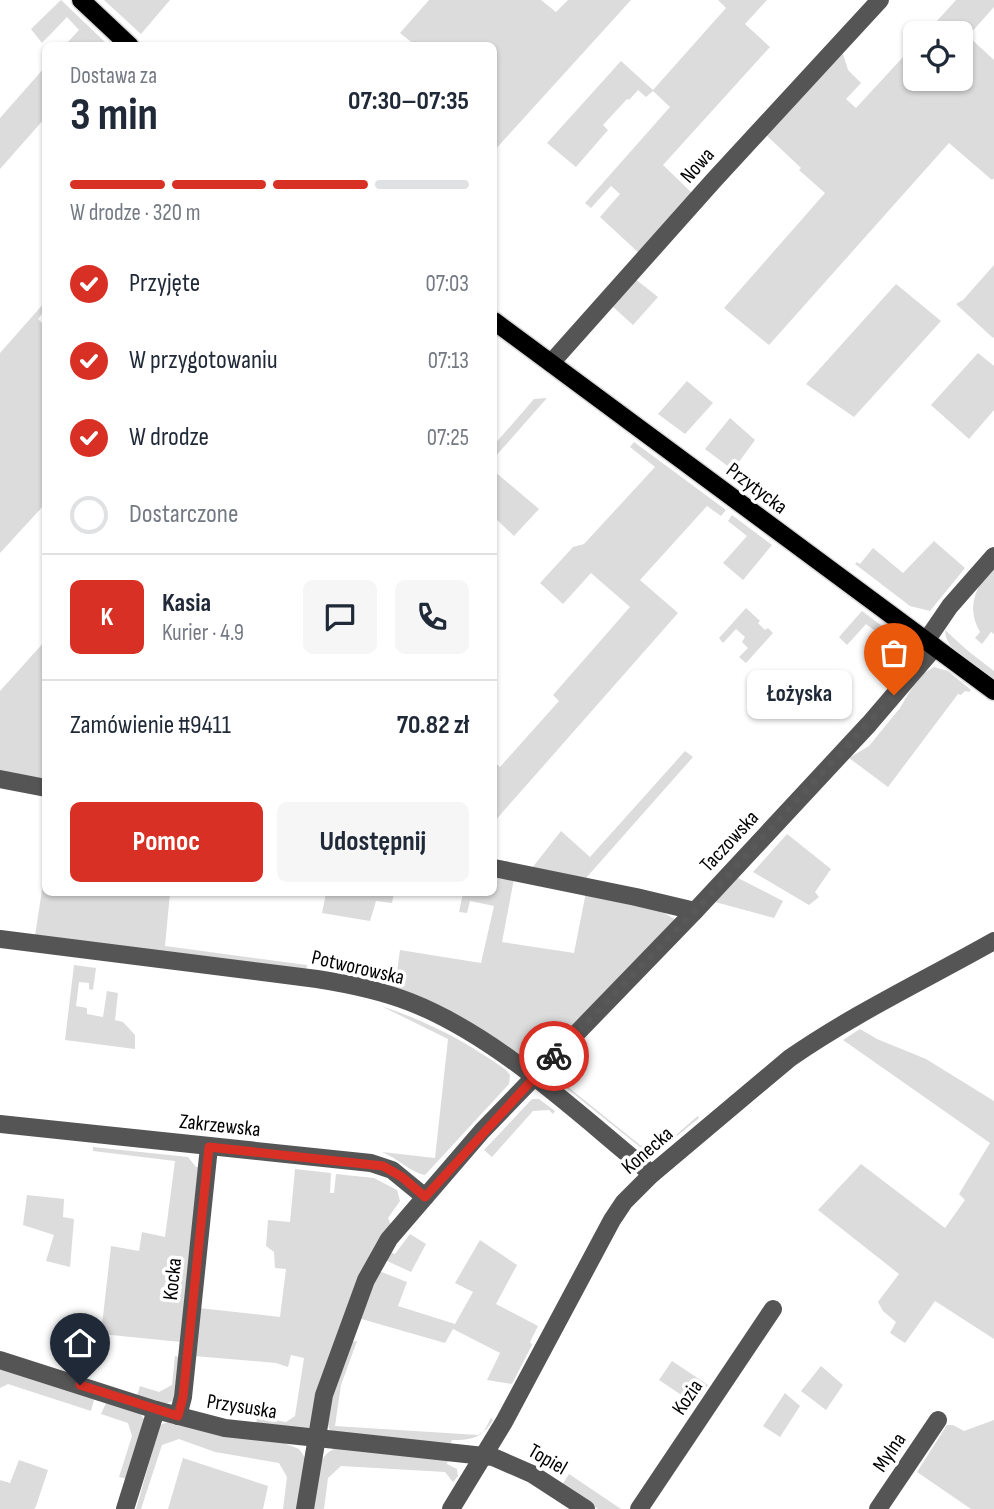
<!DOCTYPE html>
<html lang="pl">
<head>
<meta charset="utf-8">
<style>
  body { margin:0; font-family:"Sofia Sans Condensed",sans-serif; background:#f6f6f7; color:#1f2937; height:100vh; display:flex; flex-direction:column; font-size:26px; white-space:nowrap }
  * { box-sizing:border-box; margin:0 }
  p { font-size:23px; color:#747a83 }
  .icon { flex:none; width:38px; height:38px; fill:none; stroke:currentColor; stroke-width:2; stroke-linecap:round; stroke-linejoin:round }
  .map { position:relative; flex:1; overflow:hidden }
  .panel { position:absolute; left:42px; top:42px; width:455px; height:854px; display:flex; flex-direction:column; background:#fff; border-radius:10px; box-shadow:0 2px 5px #0004 }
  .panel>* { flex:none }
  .tools { position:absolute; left:903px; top:21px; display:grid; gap:14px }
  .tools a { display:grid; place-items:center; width:70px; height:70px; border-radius:10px; background:#fff; box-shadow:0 2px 5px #0004; font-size:35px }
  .pin { position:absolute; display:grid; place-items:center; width:60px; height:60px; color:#fff; margin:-72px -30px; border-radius:50% 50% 50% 0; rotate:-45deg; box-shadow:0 0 7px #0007 }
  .pin .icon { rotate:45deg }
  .courier { position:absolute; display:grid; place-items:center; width:70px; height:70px; margin:-35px; border:5px solid #d93025; border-radius:50%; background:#fff; color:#222; box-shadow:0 2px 9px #0007 }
  .bubble { position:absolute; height:49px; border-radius:10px; background:#fff; box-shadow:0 2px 5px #0004; font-size:23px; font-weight:700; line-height:49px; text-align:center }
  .overview em { font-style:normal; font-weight:700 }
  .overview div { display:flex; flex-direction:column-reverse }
  .overview { display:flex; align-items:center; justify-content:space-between; height:119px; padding:0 28px }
  h1 { font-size:46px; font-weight:700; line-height:52px }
  .bar { display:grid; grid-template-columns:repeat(4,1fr); gap:10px 7px; align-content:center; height:84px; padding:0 28px }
  .bar i { height:9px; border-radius:5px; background:#e0e1e3 }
  .bar .current { background:#d93025 }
  .bar p { grid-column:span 4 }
  .line { display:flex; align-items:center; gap:18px; padding:0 28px; border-top:2px solid #e0e1e3 }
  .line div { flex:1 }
  .round { display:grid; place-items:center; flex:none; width:74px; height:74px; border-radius:10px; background:#f6f6f7 }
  ol { padding:0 28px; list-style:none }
  li { display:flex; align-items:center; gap:21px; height:77px }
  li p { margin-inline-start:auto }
  li .icon { padding:7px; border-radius:50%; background:#d93025; color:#fff; stroke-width:4 }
  li:last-child { color:#747a83 }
  li i { width:38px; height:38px; border:4px solid #e0e1e3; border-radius:50% }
  .cta { display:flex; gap:14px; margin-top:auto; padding:14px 28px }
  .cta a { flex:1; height:80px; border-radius:10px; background:#d93025; color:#fff; font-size:28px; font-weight:700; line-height:80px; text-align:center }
  .cta a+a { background:#f6f6f7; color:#1f2937 }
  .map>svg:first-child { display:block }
  .green { fill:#dcdcdc }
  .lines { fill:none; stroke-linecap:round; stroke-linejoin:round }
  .major-casing { stroke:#dbdbdb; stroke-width:21 }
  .minor { stroke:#555; stroke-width:18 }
  .major { stroke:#000; stroke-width:18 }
  .done { stroke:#595959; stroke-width:7; stroke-dasharray:0 12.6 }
  .route { stroke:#d93025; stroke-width:9 }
  .labels { text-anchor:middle; stroke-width:7; stroke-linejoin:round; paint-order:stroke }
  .street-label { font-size:21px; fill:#000; stroke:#fff }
</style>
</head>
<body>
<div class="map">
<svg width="994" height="1509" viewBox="0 0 994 1509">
  <rect width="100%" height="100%" fill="#fff"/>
  <g class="green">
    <path d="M61,0L108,45H65L79,30L67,17L42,43L31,29Z"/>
    <path d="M104,0H170L141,34Z"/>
    <path d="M429,0H541L556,12L568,0H631L494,151V46L415,45L400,33Z"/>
    <path d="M718,0H767L745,24L770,47L663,165L693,194L640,254L600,217L620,194L611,186L591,208L585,203L670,107L653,91L646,97L638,90L629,100L627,99L603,125L608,130L576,167L547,143L621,61L653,90L726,8Z"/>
    <path d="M956,0H994V7L968,36L994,60V178L992,180L949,143L769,345L724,308L825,193L799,170L801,168L764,133L835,56L843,54L848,70L861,83L846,99L856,108L915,44V79H961V33H926Z"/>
    <path d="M45,67V118L0,169V118Z"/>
    <path d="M994,265V337L993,338L956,304L963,300Z"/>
    <path d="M634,278L658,297L633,325L611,305Z"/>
    <path d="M896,284L941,321L854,417L806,384Z"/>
    <path d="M45,302V310L38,319L46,327L45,504L0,553V353Z"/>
    <path d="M978,353L994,366V410L969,439L931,405Z"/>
    <path d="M687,381L713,403L685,434L658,414Z"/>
    <path d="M547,398L494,458V445L534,399Z"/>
    <path d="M730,418L755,440L733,470L705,449Z"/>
    <path d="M634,442L726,510L721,516L707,506L640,580L678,613L494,822V762L500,767L559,701L553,695L630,607L591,573L563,604L540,583L573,547L584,544L655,467L630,447Z"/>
    <path d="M494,471L539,509L514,536L494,517Z"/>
    <path d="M732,515L772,545L743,580L723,563L747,536L728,521Z"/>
    <path d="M934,541L965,568L930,611L910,606L855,564L857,562L860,564L873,548L903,573Z"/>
    <path d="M994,565V634L991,632L982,644L975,638L980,632C965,605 977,586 994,565Z"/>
    <path d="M746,608L760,621L758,623L765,630L768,628L773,633L746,663L739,657L748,648L742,642L745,637L736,629L723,643L719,638Z"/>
    <path d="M862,611L887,630L882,636L866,624L847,645L839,637Z"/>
    <path d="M945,630L968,651L994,671V679C977,667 945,652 945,630Z"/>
    <path d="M45,641V780L0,772V691Z"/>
    <path d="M934,667L948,671L971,690L969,692L965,691L961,695L958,694L888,787L849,758L869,746L900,708L910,691L924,673Z"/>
    <path d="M685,751L693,757L586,878L532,868L561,831L590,857Z"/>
    <path d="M787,834L831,869L815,892L819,897L809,905L753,872Z"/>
    <path d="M45,870L46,892L170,893L165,946L307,965L306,971L35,936Z"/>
    <path d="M494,875L514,879L502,942L574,953L586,892C615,899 653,903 677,921L548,1054L543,1051C537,1056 530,1054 523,1059L348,977L349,971L396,979L400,950L481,963L494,906L470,901L467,913L459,912L463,893L494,892Z"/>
    <path d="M738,878L783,901L774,918L715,902Z"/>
    <path d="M326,893V892L394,893L392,903L376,901L370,921L322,913Z"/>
    <path d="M74,965L96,968L93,990L89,989V983L79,982L76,1006L87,1008V1014L103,1017L107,991L118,993L115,1020L123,1022L135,1035V1049L65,1040Z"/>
    <path d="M381,1006C427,1021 467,1042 506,1070L510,1075L509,1084L425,1175C412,1173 397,1158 382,1152L435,1158L448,1039Z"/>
    <path d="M860,1029L877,1039L926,1059L994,1101V1339L935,1301L905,1343L890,1333L896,1322L883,1311L878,1302L899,1274L818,1210L861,1164L945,1228L965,1200L959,1194L990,1143L843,1040Z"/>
    <path d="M570,1049L580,1058L567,1072L568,1087L640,1145C661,1155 682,1128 698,1116L699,1118L661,1149L652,1151L640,1147L559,1082L557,1078L561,1069L556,1064Z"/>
    <path d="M532,1099H539L555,1111L553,1114L549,1110L533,1111L492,1157L484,1150Z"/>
    <path d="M93,1147L188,1157L196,1167H200L181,1342L101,1334L111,1246L139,1251L142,1232L165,1237L175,1161L93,1151Z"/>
    <path d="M295,1169L331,1173L330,1193H334L336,1174L374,1178L397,1190L400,1201L388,1218L391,1225L311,1426L306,1431L256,1426L257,1417L286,1422L295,1416L304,1358L291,1355L288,1367L276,1363L194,1356L199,1308L280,1317L286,1269L275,1268L274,1252L266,1246L268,1220L290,1222Z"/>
    <path d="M27,1195L64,1199L63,1217L74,1219L70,1267L46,1261L54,1235L23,1225Z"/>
    <path d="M410,1234L426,1244L411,1272L385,1260L390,1252L395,1254Z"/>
    <path d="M480,1240L517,1265L496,1304L538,1326L530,1342L532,1345L512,1384L487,1380L500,1353L453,1329L445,1343L358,1318L379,1271L407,1282L398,1306L455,1324L473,1292L455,1283Z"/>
    <path d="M357,1341L341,1385L335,1426L478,1435L484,1431L491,1418L493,1420C482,1438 472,1440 452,1440L450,1445L332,1433C318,1418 343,1362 350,1342Z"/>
    <path d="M175,1356L180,1357L175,1399C164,1409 150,1400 137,1396L140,1386L159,1392L172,1385Z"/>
    <path d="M672,1361L708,1385L695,1404L659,1380Z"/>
    <path d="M821,1366L843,1385L826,1410L801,1391Z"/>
    <path d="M0,1368L95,1396L91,1411L8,1384L0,1388Z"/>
    <path d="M785,1393L800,1406L780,1437L763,1426Z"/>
    <path d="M107,1401C121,1406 141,1407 145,1422L128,1479L119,1477L132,1436L128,1423L101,1414Z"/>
    <path d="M994,1420V1509H971L917,1472L947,1425H953L964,1431Z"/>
    <path d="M171,1421L284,1443L299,1449L306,1459L298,1509H283L287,1477L279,1463L215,1452L179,1439L162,1445L141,1509H136L160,1425Z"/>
    <path d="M338,1448L448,1459L447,1464L457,1469L458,1476L453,1482L445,1472L341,1466L328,1478L324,1509H312C316,1489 314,1452 338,1448Z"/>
    <path d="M183,1458L268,1486L263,1509H168Z"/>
    <path d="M19,1460L48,1470L36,1506L34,1509H0V1480L10,1483Z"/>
    <path d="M569,1474L621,1509H598L562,1485Z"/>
  </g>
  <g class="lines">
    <defs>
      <g id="major">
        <path d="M81,0L130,46"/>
        <path d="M494,321L994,691"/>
      </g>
    </defs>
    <use href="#major" class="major-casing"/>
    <g class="minor">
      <path d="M551,363L714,180L880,0"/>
      <path d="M926,641L950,606L994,556"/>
      <path d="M0,779L46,788"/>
      <path d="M494,868L636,897L695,911"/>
      <path d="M0,939L317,979C349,984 379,990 410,1002C499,1037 578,1114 652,1174"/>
      <path d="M0,1124L371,1163L392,1170L425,1197"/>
      <path d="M0,1360L156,1410L225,1428L493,1457L532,1474L586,1509"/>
      <path d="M178,1416L183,1397L209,1147"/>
      <path d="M125,1509L156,1410"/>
      <path d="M305,1509L324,1395L366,1280L389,1239L482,1131L695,911L869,724L935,647"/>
      <path d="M451,1509L504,1422L612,1220L624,1202L652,1174L790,1058C855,1013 925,980 994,941"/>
      <path d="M639,1509L773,1309"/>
      <path d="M878,1509L938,1420"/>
    </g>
    <use href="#major" class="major"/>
  </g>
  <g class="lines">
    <path class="done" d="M554,1056L695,911L894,695"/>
    <path class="route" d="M80,1385L178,1416L183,1397L209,1147L383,1166L402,1177L425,1197L554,1056"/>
  </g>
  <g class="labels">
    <g class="street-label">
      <text transform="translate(697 165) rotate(-48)" y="7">Nowa</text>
      <text transform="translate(757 488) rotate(37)" y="7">Przytycka</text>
      <text transform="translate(729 841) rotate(-47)" y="7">Taczowska</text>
      <text transform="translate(358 967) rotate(13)" y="7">Potworowska</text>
      <text transform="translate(220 1125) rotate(6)" y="7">Zakrzewska</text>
      <text transform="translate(647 1150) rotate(-41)" y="7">Konecka</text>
      <text transform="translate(172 1279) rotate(-84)" y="7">Kocka</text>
      <text transform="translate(687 1397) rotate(-56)" y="7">Kozia</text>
      <text transform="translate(242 1406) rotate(9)" y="7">Przysuska</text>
      <text transform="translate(889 1452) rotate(-56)" y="7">Mylna</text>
      <text transform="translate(548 1459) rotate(30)" y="7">Topiel</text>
    </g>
  </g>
</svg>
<div class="tools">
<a><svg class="icon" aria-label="locate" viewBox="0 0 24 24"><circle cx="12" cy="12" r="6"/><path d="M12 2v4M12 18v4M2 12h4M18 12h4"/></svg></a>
</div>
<div class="pin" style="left:894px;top:695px;background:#ea580c"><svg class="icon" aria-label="bag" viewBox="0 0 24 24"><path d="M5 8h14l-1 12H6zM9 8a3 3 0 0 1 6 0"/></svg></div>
<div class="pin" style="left:80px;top:1385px;background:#1f2937"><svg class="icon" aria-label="home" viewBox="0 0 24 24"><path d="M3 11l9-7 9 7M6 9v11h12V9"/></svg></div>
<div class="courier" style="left:554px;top:1056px"><svg class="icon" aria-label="bike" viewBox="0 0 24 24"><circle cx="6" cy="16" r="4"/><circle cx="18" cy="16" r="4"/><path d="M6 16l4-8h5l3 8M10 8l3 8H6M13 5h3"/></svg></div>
<div class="bubble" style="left:747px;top:670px;width:105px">Łożyska</div>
<section class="panel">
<div class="overview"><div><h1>3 min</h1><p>Dostawa za</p></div><em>07:30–07:35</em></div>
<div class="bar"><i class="current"></i><i class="current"></i><i class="current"></i><i></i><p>W drodze · 320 m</p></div>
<ol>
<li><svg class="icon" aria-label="check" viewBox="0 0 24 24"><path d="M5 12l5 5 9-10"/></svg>Przyjęte<p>07:03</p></li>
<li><svg class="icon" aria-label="check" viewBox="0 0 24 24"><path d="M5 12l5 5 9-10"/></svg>W przygotowaniu<p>07:13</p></li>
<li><svg class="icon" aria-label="check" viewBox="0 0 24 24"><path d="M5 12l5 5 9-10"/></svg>W drodze<p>07:25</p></li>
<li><i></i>Dostarczone</li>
</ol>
<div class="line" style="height:126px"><b class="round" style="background:#d93025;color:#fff">K</b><div><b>Kasia</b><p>Kurier · 4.9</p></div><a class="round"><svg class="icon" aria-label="chat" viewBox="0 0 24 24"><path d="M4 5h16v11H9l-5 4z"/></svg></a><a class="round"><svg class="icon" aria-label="phone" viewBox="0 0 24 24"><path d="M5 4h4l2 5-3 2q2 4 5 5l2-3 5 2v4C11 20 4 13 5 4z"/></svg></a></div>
<div class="line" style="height:91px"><div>Zamówienie #9411</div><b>70.82 zł</b></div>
<div class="cta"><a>Pomoc</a><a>Udostępnij</a></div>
</section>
</div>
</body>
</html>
